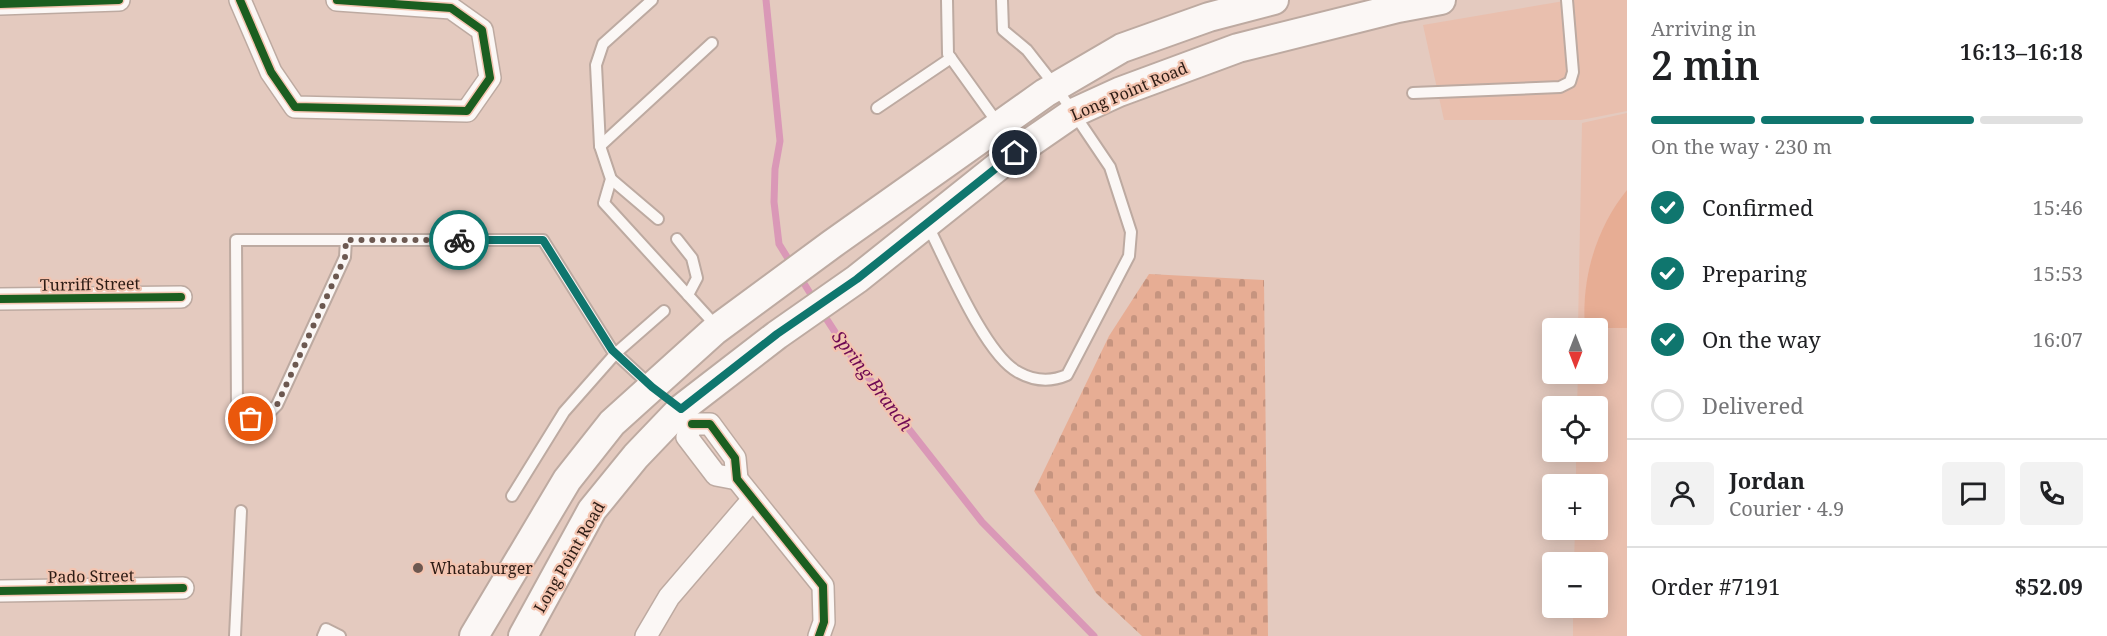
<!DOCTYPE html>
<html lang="en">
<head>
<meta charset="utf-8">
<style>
  body { margin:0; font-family:"Noto Serif",serif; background:#f2f2f2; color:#202124; height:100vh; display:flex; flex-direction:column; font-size:22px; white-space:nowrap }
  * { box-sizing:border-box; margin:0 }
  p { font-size:20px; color:#757577 }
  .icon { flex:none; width:33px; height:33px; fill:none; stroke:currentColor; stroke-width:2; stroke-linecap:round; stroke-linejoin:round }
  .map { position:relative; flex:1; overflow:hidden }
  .panel { display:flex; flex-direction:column; background:#fff; width:480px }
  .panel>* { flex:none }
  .needle { width:39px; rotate:180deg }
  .controls { position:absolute; left:1542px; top:318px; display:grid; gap:12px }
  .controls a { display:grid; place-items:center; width:66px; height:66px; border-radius:6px; background:#fff; box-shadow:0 3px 15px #0003; font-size:30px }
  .pin { position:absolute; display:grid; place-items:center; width:51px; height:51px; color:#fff; margin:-26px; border:3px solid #fff; border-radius:50%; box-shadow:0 2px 6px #0007 }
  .courier { position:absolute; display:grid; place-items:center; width:60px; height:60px; margin:-30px; border:4px solid #0f766e; border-radius:50%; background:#fff; color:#222; box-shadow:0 2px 8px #0007 }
  .head em { font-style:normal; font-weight:600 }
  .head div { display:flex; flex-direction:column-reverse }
  .head { display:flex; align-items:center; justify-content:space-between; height:102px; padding:0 24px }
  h1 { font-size:39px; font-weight:600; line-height:45px }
  .bar { display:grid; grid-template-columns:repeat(4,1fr); gap:9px 6px; align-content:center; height:72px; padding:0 24px }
  .bar i { height:8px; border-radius:4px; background:#e0e0e0 }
  .bar .on { background:#0f766e }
  .bar p { grid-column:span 4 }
  .line { display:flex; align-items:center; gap:15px; padding:0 24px; border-top:2px solid #e0e0e0 }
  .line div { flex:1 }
  .round { display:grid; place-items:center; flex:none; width:63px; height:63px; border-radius:6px; background:#f2f2f2 }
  ol { padding:0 24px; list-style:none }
  li { display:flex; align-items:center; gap:18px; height:66px }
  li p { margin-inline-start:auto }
  li .icon { padding:6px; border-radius:50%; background:#0f766e; color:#fff; stroke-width:4 }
  li:last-child { color:#757577 }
  li i { width:33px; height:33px; border:3px solid #e0e0e0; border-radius:50% }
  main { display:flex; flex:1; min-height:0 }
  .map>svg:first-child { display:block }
  .built { fill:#e9bfae }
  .cemetery { fill:url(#cemetery-stones) }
  .green { fill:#e7ad94 }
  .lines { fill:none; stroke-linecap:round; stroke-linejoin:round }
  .stream { stroke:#da98b7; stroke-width:7 }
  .lane-casing { stroke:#bdaaa1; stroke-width:14 }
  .street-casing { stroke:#bdaaa1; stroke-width:24 }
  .secondary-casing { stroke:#bdaaa1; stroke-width:32 }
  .lane { stroke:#fbf7f5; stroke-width:10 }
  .street { stroke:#fbf7f5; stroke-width:21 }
  .secondary { stroke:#fbf7f5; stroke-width:28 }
  .cycleway-casing { stroke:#f3c4b0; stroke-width:11 }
  .cycleway { stroke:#1b5e20; stroke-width:8 }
  .done { stroke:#6c5850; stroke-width:6; stroke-dasharray:0 10.8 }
  .route { stroke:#0f766e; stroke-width:8 }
  .poi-dot { fill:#6c5850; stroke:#f3c4b0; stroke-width:2 }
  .labels { text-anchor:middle; stroke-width:4.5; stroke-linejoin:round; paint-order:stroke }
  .street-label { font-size:16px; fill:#2c1b14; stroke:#f3c4b0 }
  .poi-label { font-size:16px; fill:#2c1b14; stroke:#f3c4b0; text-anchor:start }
  .water-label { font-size:18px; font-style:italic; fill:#6f0953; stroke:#f3c4b0 }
</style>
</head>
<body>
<main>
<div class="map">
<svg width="1627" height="636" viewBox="0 0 1627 636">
  <defs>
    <pattern id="cemetery-stones" width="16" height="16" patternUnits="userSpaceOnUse" patternTransform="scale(1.5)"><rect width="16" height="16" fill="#e7ad94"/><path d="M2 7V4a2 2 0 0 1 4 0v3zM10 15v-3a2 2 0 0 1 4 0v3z" fill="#c6947f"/></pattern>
  </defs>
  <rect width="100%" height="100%" fill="#e4cabf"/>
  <g class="built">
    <path d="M1570,0H1627V111L1581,120H1444L1423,25Z"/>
    <path d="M1627,113V636H1573V608H1598V562H1574L1575,530H1598V484H1576V452H1598V406H1577L1578,374H1598V328H1578L1582,123Z"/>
  </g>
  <path class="cemetery" d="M1149,274L1264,280L1268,636H1142L1096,593L1034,491L1109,336Z"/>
  <path class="green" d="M1627,190V328H1585C1581,279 1596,228 1627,190Z"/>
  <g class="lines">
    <g class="stream">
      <path d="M766,0L780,141L775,169L774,202L779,244L792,265"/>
      <path d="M800,277L815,301"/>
      <path d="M822,312L846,349L982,522L1094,636"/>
    </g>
    <defs>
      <g id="lane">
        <path d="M652,0L603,44L596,65L600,146L611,179L604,203L718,328"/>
        <path d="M947,0L948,54L999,125"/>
        <path d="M1413,93L1560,87L1570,82L1573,72L1567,0"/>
        <path d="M877,108L951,58"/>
        <path d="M600,146L712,43"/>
        <path d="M611,179L658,219"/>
        <path d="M928,226C946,261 985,355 1018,372C1034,381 1051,382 1067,375L1129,256L1131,232L1110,167L1056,87L1027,50L1003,30L1002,0"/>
        <path d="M677,239L692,258L697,278L688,295"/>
        <path d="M346,240L345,257L277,405L264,418L251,419L237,409L236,240H543L612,350L652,387"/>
        <path d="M512,496L564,412L616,353L664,311"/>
        <path d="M235,636L241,511"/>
        <path d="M323,636L326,629L340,636"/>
      </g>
      <g id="street">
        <path d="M240,0L271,72L295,107L467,111L490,78L482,30L451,8L337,0"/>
        <path d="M0,4L119,0"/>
        <path d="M0,299L181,297"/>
        <path d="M692,424H710L735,458L737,479L823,586L824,622L819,636"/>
        <path d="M692,424L687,437L716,475L737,479"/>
        <path d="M0,591L183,588"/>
        <path d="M646,636L669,597L753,499"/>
      </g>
      <g id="secondary">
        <path d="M474,636L567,480L612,423L714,331L832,244L1045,93L1122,48L1209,17L1274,0"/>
        <path d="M523,636L592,510L636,456L681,409L777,335L857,279L1015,153L1073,113L1119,92L1238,48L1398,8L1441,0"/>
      </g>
    </defs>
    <use href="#lane" class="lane-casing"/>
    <use href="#street" class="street-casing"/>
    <use href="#secondary" class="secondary-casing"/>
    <use href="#lane" class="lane"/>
    <use href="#street" class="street"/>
    <use href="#secondary" class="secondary"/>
    <defs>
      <g id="cycleway">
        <path d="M240,0L271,72L295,107L467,111L490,78L482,30L451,8L337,0"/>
        <path d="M0,4L119,0"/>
        <path d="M0,299L181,297"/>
        <path d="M692,424H710L735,458L737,479L823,586L824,622L819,636"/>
        <path d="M0,591L183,588"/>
      </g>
    </defs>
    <use href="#cycleway" class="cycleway-casing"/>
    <use href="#cycleway" class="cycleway"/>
  </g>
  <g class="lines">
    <path class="done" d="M251,419L264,418L277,405L345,257L346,240H459"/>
    <path class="route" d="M459,240H543L612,350L652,387L681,409L777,334L857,279L1015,153"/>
  </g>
  <circle class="poi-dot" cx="418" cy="568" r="6"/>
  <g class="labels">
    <g class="street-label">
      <text transform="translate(1129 91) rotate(-23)" y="6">Long Point Road</text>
      <text transform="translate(90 284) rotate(-1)" y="6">Turriff Street</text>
      <text transform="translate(569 557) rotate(-60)" y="6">Long Point Road</text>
      <text transform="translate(91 576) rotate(-1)" y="6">Pado Street</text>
    </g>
    <g class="poi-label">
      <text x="430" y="574">Whataburger</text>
    </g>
    <g class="water-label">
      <text transform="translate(872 381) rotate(53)" y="6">Spring Branch</text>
    </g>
  </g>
</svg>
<div class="controls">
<a><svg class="needle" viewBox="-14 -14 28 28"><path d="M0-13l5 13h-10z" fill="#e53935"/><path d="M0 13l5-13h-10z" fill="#757577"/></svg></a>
<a><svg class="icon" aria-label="locate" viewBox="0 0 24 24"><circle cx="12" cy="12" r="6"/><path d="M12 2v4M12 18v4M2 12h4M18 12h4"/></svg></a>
<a>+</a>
<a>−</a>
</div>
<div class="pin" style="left:251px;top:419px;background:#ea580c"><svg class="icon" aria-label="bag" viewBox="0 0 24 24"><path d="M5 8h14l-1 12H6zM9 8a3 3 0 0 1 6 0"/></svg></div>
<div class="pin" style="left:1015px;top:153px;background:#1f2937"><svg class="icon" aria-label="home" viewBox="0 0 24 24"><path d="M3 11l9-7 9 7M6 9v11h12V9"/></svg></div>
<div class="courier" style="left:459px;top:240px"><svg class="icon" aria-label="bike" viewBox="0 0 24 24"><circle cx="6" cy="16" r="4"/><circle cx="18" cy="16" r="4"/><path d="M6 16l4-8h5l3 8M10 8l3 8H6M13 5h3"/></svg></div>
</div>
<section class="panel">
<div class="head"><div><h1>2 min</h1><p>Arriving in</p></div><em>16:13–16:18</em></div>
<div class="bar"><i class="on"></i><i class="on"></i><i class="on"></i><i></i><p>On the way · 230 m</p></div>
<ol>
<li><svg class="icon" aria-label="check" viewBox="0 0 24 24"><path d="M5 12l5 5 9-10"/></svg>Confirmed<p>15:46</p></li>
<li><svg class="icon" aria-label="check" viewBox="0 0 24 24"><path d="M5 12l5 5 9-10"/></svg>Preparing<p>15:53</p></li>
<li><svg class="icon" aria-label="check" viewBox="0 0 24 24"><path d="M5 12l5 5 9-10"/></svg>On the way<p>16:07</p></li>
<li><i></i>Delivered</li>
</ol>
<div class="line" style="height:108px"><a class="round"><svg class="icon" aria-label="person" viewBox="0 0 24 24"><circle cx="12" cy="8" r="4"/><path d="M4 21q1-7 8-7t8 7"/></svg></a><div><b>Jordan</b><p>Courier · 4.9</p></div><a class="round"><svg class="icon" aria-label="chat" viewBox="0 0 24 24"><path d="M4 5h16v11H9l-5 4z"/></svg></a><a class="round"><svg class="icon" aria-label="phone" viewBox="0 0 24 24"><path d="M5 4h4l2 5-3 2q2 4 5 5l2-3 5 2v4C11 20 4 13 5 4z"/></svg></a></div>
<div class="line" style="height:78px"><div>Order #7191</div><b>$52.09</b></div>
</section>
</main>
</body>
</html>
